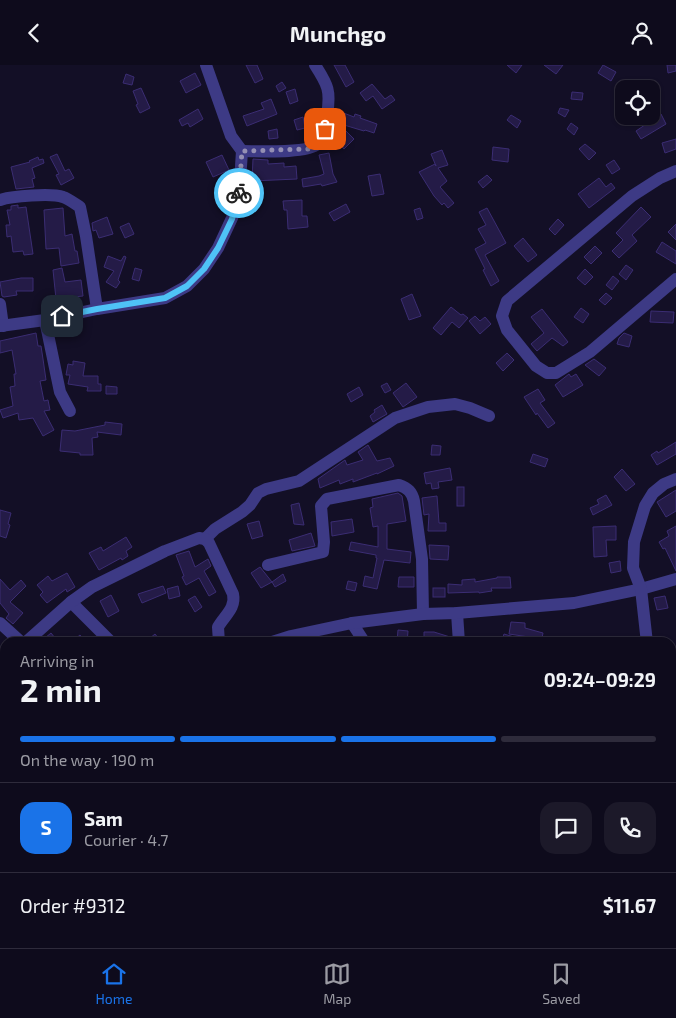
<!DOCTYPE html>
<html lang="en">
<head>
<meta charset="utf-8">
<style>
  body { margin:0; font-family:"Exo 2",sans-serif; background:#1c1929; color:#f1f3f6; height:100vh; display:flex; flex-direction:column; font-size:19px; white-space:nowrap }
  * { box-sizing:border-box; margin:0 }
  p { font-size:16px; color:#9b9ba3 }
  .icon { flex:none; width:28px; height:28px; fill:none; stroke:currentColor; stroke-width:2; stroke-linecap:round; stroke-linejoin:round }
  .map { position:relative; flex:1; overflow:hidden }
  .side { position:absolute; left:0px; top:572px; width:676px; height:311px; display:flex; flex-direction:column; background:#0e0b1c; border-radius:15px 15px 0 0; box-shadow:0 1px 4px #0004,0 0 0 1px #2e2b3b }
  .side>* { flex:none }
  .controls { position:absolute; left:615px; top:15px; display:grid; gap:10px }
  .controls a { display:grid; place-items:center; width:45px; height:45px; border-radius:10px; background:#0e0b1c; box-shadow:0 1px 4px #0004,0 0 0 1px #2e2b3b; font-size:25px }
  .pin { position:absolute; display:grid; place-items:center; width:42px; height:42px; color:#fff; margin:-21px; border-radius:10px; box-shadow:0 2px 8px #0006 }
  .courier { position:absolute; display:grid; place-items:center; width:50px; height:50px; margin:-25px; border:4px solid #4fc3f7; border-radius:50%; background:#fff; color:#222; box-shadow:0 1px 6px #0007 }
  .headline em { font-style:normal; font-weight:700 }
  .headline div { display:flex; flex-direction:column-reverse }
  .headline { display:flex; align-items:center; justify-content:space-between; height:85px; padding:0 20px }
  h1 { font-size:32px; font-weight:700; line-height:38px }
  .bar { display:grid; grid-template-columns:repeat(4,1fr); gap:8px 5px; align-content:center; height:60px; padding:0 20px }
  .bar i { height:6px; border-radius:4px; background:#2e2b3b }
  .bar .current { background:#1a73e8 }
  .bar p { grid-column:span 4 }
  .line { display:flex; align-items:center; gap:12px; padding:0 20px; border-top:1px solid #2e2b3b }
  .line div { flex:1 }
  .round { display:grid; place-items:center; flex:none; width:52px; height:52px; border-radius:15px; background:#1c1929 }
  header { display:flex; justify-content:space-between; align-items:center; height:65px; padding:0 20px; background:#0e0b1c; font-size:22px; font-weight:700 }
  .menu { display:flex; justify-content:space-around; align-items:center; height:70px; border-top:1px solid #2e2b3b; background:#0e0b1c; font-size:14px; color:#9b9ba3 }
  .menu a { display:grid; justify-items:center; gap:2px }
  .menu .current { color:#1a73e8 }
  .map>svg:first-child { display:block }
  .building { fill:#241b47; stroke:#3b2d73 }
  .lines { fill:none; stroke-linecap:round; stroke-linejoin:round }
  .minor { stroke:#3d3a85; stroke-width:12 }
  .done { stroke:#948fb3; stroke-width:5; stroke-dasharray:0 9 }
  .route { stroke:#4fc3f7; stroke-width:6 }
</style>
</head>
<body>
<header><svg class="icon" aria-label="back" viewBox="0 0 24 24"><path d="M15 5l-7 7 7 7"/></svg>Munchgo<svg class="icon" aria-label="person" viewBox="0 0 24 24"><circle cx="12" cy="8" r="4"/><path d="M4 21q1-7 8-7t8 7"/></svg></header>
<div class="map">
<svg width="676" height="883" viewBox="0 0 676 883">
  <rect width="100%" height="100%" fill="#130f26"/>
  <g class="building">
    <path d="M246,0H257L263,14L255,18Z"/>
    <path d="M334,0H345L354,17L346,22Z"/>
    <path d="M507,0H522L516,8Z"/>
    <path d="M544,0H563L556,9Z"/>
    <path d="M603,0L616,7L611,16L598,8Z"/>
    <path d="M667,0H676V6L668,8Z"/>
    <path d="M195,8L201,20L186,28L180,16Z"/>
    <path d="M126,9L134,12L132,20L123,18Z"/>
    <path d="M282,17L286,23L279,27L276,21Z"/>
    <path d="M372,19L385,34L391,30L395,35L382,44L373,31L366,36L360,28Z"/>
    <path d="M141,23L150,43L140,48L136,40L138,39L133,26Z"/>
    <path d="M295,24L298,36L290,39L286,27Z"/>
    <path d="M572,27L583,28L582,35L571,34Z"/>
    <path d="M271,34L277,49L247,61L243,51L264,44L261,38Z"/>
    <path d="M560,43L569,45L565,52L558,48Z"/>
    <path d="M198,44L203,54L190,62L188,58L182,61L179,55Z"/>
    <path d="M341,47L354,52L355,49L361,51L360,53L377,59L374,68L365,65L364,66L334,57L335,48L340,50Z"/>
    <path d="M661,49L666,59L641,74L636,66Z"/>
    <path d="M511,50L521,56L517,63L507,55Z"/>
    <path d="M303,52L305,63L297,65L294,55Z"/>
    <path d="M571,58L578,63L574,70L567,64Z"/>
    <path d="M277,64L278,73L269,74L268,66Z"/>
    <path d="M346,66L354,74L344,84L339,78L343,74L341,71Z"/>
    <path d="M676,74V84L665,88L662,78Z"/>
    <path d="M585,79L596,88L589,95L579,84Z"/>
    <path d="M493,82L509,84L508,97L492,95Z"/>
    <path d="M442,85L448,100L438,103L447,116L440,122L454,138L448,143L444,138L442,140L434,131L419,107L435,99L436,101L431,89Z"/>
    <path d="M329,88L333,109L337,117L322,121L321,119L303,122L302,114L319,111L324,109L319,90Z"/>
    <path d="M57,89L65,106L69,104L74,113L61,120L56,110L59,109L50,92Z"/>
    <path d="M222,90L229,105L213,112L206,97Z"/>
    <path d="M38,92L39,95L43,94L44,98L32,103L35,113L32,114L34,122L16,124L11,102L30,97L29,96Z"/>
    <path d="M253,94L268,95V99L284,98V102L296,101L297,114L252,116Z"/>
    <path d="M614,95L620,104L612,109L606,100Z"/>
    <path d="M380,109L384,129L372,131L368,111Z"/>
    <path d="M487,110L492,115L483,123L478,117Z"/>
    <path d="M599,113L606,122L611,118L615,123L589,143L578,129Z"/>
    <path d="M302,135V151H307L308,162L288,164L287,145H284L283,136Z"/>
    <path d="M346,139L350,147L334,156L329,148Z"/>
    <path d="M18,140V143L26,142L33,189L24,190L23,186L13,187L11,171L7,172L6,160H10L7,145H11V141Z"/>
    <path d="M641,142L651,152L632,170L637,176L619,193L612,186L623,175L616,168Z"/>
    <path d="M63,143L65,171L72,169L75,186H77L79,198L61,201L59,183L46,184L44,145Z"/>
    <path d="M420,143L423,153L417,155L414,145Z"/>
    <path d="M487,143L506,178L485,190L499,216L491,221L483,205L485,204L475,184L486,178L478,164L486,160L479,147Z"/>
    <path d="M107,152L113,169L99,173L96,165L93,166L92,158Z"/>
    <path d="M558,154L564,160L555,170L549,164Z"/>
    <path d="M129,158L134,169L125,173L120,162Z"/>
    <path d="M676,159V175L668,167Z"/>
    <path d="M523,173L537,190L528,197L514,181Z"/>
    <path d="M662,177L676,186V199L656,187Z"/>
    <path d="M595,181L602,188L591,199L584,192Z"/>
    <path d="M108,191L121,196L124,191L126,192L118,215L120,217L116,223L106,217L114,206L104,202Z"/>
    <path d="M626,200L633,205L626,215L619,209Z"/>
    <path d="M62,203L65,217L81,215L83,231L56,234L53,205Z"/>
    <path d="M135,203L142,205L139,216L132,214Z"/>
    <path d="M585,204L593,212L585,220L577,213Z"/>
    <path d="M613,211L619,216L612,225L606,220Z"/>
    <path d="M21,213H33V226H16L17,230L4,232L2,231L0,217Z"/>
    <path d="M606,228L612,233L605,240L599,235Z"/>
    <path d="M412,229L421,251L409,255L401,234Z"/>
    <path d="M451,242L461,250L463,249L468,253L459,263L452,257L441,270L433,263Z"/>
    <path d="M581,243L589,249L583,258L574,252Z"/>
    <path d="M542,244L568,277L563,281L552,273L537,286L531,279L544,268L531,252Z"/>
    <path d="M651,246L674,247L673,258L650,257Z"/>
    <path d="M475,251L480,256L485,252L491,259L480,269L469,256Z"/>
    <path d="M36,268L38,281H41L43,294L46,315L40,316L44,336L48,335L50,345L44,346L54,365L43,371L33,353L19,355L18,348L3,353L0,345L13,341L10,322L15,321L14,309H16L12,285L0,288V276Z"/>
    <path d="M624,268L632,271L629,282L617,279L619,273Z"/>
    <path d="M507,288L514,295L503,306L496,298Z"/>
    <path d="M594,294L606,303L599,311L585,300Z"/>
    <path d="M73,296L85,298L83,311H98V319H101V326H87L88,322L68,319L70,310H66L68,299L73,300Z"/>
    <path d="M569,309L571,312L576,309L583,320L563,332L555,320Z"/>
    <path d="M387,318L391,325L385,328L381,321Z"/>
    <path d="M406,318L417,332L403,342L393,328Z"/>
    <path d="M106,321L117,322V329H106Z"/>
    <path d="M359,322L363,330L351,337L347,329Z"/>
    <path d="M538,324L545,335L540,338L555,358L548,363L537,348L536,350L524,332Z"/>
    <path d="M382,340L387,349L373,357L370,351L375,347L374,345Z"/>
    <path d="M105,357L122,359L121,370L97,367L98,372L92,373L93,390H80V388L60,386L62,365L75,366L105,360Z"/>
    <path d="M676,377V389L657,400L651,390L657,386L658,388Z"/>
    <path d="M368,380L377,396L390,393L394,401L377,409V408L353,417V414L340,419L339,415L320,423L318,414L345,395L347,400L363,395L358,387Z"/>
    <path d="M432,380L441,381L440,390H431Z"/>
    <path d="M533,389L548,394L545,402L530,397Z"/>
    <path d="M450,403L452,415L438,417L439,423L432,424L431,418L426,419L424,408Z"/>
    <path d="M622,404L635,419L626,426L614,412Z"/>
    <rect x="457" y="422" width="7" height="19"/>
    <path d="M676,425V446L666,452L657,437Z"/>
    <path d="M398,428L402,431L406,456L387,459V484L411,487L410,498L384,495L377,524L363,521L365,511L373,513L377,493H376V490L349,485L351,477L378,482V461L373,462L370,443L373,442L372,434Z"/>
    <path d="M606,430L612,440L593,450L590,443L599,439L597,435Z"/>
    <path d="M437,431L439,458H446V466H428L429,449L424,450L422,433Z"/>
    <path d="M299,438L304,460L294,459L291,440Z"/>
    <path d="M0,445L11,448L8,459L10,460L6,473L0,471Z"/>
    <path d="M352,454L354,467L332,471L331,457Z"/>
    <path d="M259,456L263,471L252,474L247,459Z"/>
    <path d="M616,461V475H606L607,491L594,492L593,462Z"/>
    <path d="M676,461V506L665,483L663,484L659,477L669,471L667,466Z"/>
    <path d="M311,468L315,481L292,486L289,475Z"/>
    <path d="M126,472L132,482L126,486L128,491L122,495L121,493L99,505L89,488L101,482L103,486Z"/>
    <path d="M429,480L449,481L448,495L430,494Z"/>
    <path d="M189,486L195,502L208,494L211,501L204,506L216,527L209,531L199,513L186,520L182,512L184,511L176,490Z"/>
    <path d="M620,496L621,506L611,508L609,498Z"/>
    <path d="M260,502L272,517L261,523L251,508Z"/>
    <path d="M67,508L75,522L67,527L66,524L47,538L40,530L43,527L37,520L48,511L52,516Z"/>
    <path d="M283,509L286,516L275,522L272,517Z"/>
    <path d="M399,512H414V522H398Z"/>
    <path d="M497,512H510L511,523H491L492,526L479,528V527L448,528V519L462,520V515L475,514V517L497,513Z"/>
    <path d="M0,514L10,525L21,515L26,521L10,537L23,548L13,559L6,553L9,549L0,538Z"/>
    <path d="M348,516L357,518L355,526L346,524Z"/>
    <path d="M163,521L166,528L142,538L138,529Z"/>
    <path d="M178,521L180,531L169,534L167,524Z"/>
    <rect x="433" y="523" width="12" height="9"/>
    <path d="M111,530L119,546L108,552L100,536Z"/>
    <path d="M195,531L202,542L195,547L188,535Z"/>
    <path d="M665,531L668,543L657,545L654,533Z"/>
    <path d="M511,557L525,558V563L543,568L541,578H528L529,572L509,569Z"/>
    <path d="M398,565L408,566L407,578L397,577Z"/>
    <path d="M424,567H434L450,572L451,575H448L447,578L424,576Z"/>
    <path d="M51,568L59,578H39Z"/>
    <path d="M155,569L162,578H144Z"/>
    <path d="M504,569L514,572L512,578H501Z"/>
    <path d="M80,570L87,578H70Z"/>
  </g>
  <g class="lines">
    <g class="minor">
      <path d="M242,86C258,86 306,89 318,79C325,73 325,59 327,50C331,26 328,20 315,0"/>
      <path d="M676,106L660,113L632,131L507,236L502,251L507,265L536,301L547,308H556L590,287L676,214"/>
      <path d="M0,135C11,131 52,128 63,132C69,134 75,139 80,142L86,171L97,244"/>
      <path d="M0,239L3,261"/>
      <path d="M45,255L60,327L70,346"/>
      <path d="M0,261L45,255L97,244L165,233L187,221L204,204L218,183L232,153L239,132L242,86L231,71L206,0"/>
      <path d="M205,474L215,464L242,447L250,440L258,428L266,424L299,416L395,353L428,342L455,339L470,343L489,351"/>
      <path d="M268,500L323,487L324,477L321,441L327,434L399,420C408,423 412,427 414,436L422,494L423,549"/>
      <path d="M71,537L112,578"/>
      <path d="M457,548L459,578"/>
      <path d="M0,558L22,578"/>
      <path d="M352,558L365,578"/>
      <path d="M25,578L71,537L92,522L165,486L199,473L205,474L209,478L233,529C236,543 225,550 218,562L219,578"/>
      <path d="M269,578L291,571L352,558L423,549L457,548L574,538L641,524L676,514"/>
      <path d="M647,578L641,524L633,503L634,477L645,441L653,428L664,419L676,414"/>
      <path d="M0,604L5,598"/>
      <path d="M671,609H676"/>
      <path d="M0,613L5,618"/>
      <path d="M671,701L676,702"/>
      <path d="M0,743L5,748"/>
      <path d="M671,806L676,809"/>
      <path d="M0,817L5,812"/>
      <path d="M0,875L7,883"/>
      <path d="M617,879L623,883"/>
      <path d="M74,883L78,879"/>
      <path d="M263,883L265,879"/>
    </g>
  </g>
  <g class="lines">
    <path class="done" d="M239,128L242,86L309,84C319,79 322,74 325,64"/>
    <path class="route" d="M62,251L97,244L165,233L187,221L204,204L218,183L232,154L239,128"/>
  </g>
</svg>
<div class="controls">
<a><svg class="icon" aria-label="locate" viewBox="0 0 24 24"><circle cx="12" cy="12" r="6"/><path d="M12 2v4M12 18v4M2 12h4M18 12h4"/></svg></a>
</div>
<div class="pin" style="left:325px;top:64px;background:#ea580c"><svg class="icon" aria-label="bag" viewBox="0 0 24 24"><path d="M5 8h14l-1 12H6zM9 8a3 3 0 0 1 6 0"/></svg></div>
<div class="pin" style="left:62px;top:251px;background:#1f2937"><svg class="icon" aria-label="home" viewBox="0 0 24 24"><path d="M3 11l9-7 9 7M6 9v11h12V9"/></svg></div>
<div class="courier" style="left:239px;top:128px"><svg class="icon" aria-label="bike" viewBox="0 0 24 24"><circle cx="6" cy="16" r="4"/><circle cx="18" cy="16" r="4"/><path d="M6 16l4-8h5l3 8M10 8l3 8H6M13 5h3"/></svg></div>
<section class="side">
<div class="headline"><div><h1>2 min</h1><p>Arriving in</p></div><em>09:24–09:29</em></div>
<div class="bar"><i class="current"></i><i class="current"></i><i class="current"></i><i></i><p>On the way · 190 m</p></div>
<div class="line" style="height:90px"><b class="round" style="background:#1a73e8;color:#fff">S</b><div><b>Sam</b><p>Courier · 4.7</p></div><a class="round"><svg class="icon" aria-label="chat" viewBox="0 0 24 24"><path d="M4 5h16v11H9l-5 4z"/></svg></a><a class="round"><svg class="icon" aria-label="phone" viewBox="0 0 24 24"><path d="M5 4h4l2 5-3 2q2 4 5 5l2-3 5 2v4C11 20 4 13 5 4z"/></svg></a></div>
<div class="line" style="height:65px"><div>Order #9312</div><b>$11.67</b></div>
</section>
</div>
<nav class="menu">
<a class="current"><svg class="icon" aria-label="home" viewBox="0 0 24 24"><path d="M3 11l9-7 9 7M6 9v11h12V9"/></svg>Home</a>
<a><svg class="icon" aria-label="map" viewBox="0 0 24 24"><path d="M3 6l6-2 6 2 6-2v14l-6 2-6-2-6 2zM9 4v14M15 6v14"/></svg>Map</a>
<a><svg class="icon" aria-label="saved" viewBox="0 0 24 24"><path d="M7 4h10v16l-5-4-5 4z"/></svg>Saved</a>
</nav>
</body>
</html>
